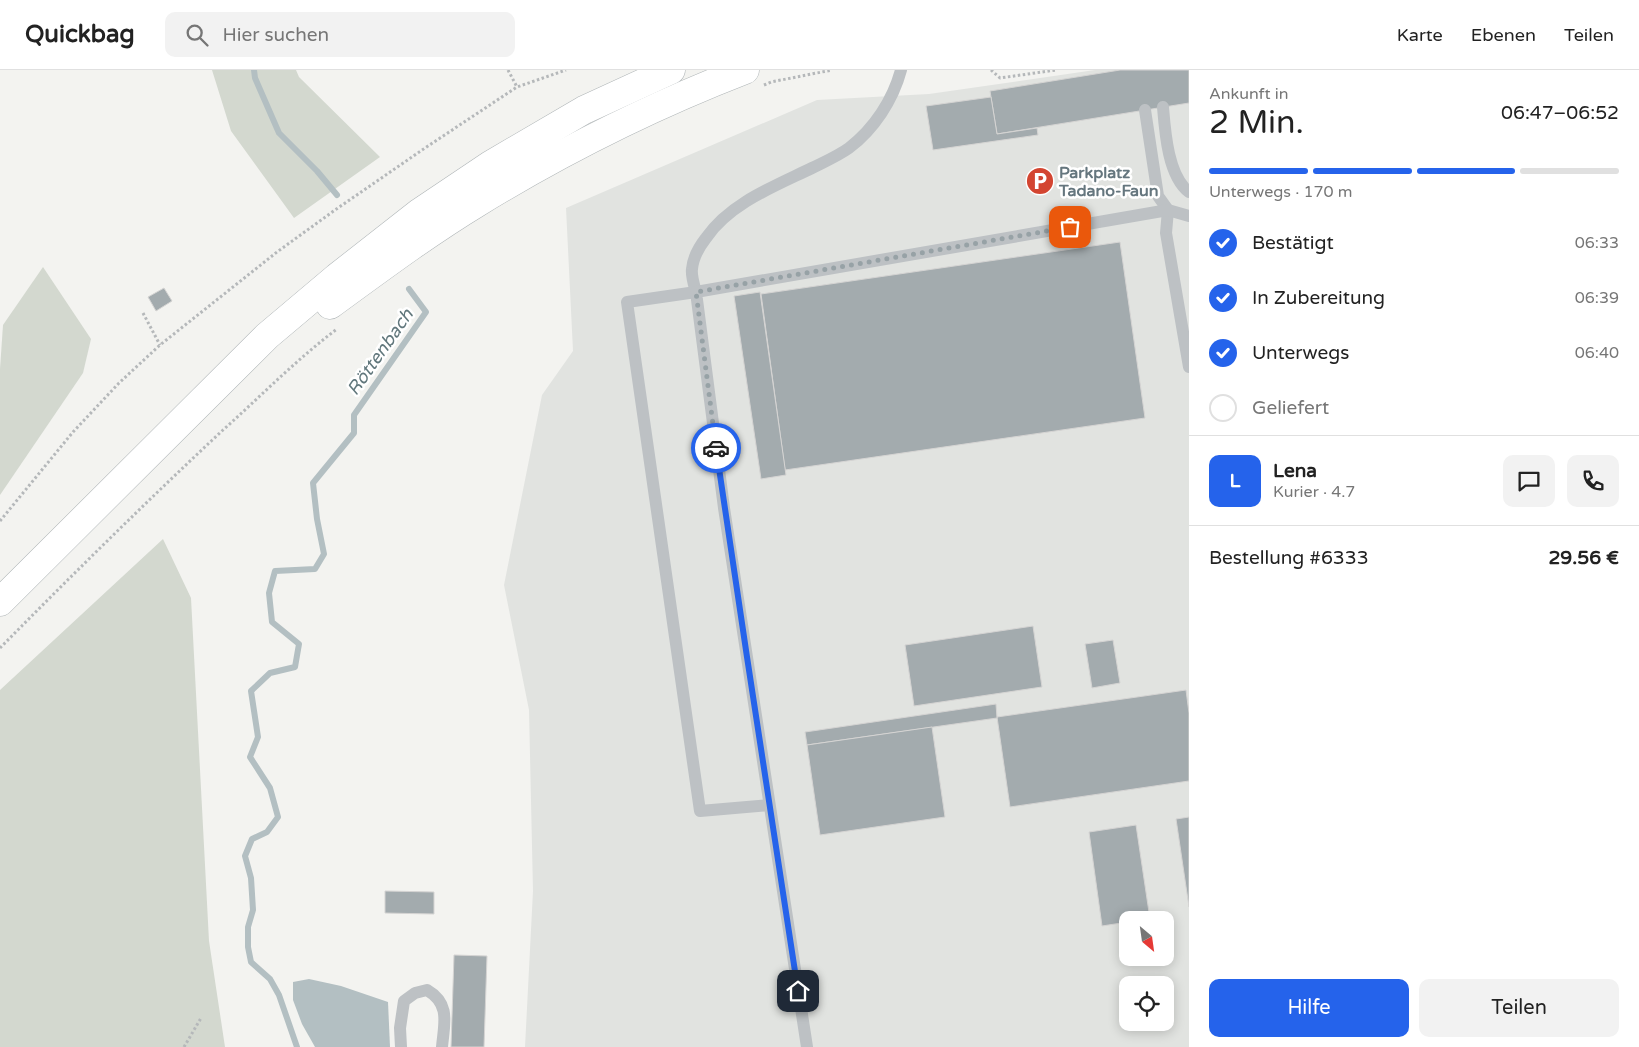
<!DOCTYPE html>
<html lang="de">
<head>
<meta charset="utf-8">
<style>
  body { margin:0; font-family:"Varela Round",sans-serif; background:#f2f2f2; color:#222; height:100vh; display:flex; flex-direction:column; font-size:19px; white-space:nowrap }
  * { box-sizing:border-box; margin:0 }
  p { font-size:16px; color:#767676 }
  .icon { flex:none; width:28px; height:28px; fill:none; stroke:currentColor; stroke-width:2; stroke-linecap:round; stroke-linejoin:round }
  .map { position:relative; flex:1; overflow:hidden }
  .side { display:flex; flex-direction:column; background:#fff; width:450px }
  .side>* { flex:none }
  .needle { width:32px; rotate:151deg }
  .controls { position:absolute; left:1119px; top:841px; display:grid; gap:10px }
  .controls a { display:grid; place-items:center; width:55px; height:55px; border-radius:10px; background:#fff; box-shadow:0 2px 12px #0003; font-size:25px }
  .pin { position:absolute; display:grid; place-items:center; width:42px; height:42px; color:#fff; margin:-21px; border-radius:10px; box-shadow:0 2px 8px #0006 }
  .courier { position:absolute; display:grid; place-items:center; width:50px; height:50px; margin:-25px; border:4px solid #2563eb; border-radius:50%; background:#fff; color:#222; box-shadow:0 1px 6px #0007 }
  .headline em { font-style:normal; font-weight:600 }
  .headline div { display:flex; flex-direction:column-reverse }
  .headline { display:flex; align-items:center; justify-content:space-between; height:85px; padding:0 20px }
  h1 { font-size:32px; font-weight:600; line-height:38px }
  .bar { display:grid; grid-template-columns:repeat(4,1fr); gap:8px 5px; align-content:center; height:60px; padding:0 20px }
  .bar i { height:6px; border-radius:4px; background:#e0e0e0 }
  .bar .active { background:#2563eb }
  .bar p { grid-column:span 4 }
  .line { display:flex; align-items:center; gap:12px; padding:0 20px; border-top:1px solid #e0e0e0 }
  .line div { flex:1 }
  .round { display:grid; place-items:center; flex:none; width:52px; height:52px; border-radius:10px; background:#f2f2f2 }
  ol { padding:0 20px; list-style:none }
  li { display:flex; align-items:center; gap:15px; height:55px }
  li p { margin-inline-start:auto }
  li .icon { padding:5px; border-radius:50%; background:#2563eb; color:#fff; stroke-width:4 }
  li:last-child { color:#767676 }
  li i { width:28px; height:28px; border:2px solid #e0e0e0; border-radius:50% }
  .cta { display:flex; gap:10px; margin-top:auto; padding:10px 20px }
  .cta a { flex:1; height:58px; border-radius:10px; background:#2563eb; color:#fff; font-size:20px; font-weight:600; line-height:58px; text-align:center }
  .cta a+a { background:#f2f2f2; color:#222 }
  header { display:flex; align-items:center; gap:30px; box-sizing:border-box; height:70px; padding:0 25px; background:#fff; border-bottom:1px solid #e0e0e0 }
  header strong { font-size:24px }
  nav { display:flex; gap:28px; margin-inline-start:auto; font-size:18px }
  .search { width:350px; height:45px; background:#f2f2f2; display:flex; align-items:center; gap:12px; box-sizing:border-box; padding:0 18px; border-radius:10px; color:#767676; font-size:19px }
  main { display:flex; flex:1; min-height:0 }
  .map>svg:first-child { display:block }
  .built { fill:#e1e3e0; fill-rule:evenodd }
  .green { fill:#d3d8cf }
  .water { fill:#b3bfc2 }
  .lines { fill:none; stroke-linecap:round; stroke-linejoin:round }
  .stream { stroke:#b3bfc2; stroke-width:6 }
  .building { fill:#a3abae; stroke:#d5d4d3 }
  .primary-casing { stroke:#aeb4b6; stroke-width:29 }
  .path { stroke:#b5b8ba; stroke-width:3; stroke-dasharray:2.5 2.5; stroke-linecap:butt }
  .lane { stroke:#bdc1c4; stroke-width:12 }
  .primary { stroke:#fff; stroke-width:28 }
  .done { stroke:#97a2a6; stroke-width:5; stroke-dasharray:0 9 }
  .route { stroke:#2563eb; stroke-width:6 }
  .labels { text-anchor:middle; stroke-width:5; stroke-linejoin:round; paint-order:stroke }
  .poi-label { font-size:16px; font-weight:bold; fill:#65767e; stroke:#fff; text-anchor:start }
  .water-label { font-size:18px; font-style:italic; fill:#61777c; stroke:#fff }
</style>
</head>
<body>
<header>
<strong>Quickbag</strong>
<div class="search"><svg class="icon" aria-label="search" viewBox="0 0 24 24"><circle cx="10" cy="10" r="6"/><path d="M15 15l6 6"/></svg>Hier suchen</div>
<nav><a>Karte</a><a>Ebenen</a><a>Teilen</a></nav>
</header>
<main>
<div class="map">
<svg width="1189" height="977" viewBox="0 0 1189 977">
  <rect width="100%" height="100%" fill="#f3f3f0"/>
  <path class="built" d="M1095,0H1189V977H525L533,821L529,640L504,515L542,325L573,281L566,138L817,30L929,24ZM1128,850H1165V888H1128ZM1128,915H1165V952H1128Z"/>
  <g class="green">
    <path d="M212,0H296L299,7L380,87L294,148L231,61Z"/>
    <path d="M43,197L91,269L83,303L0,425V299L3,255Z"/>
    <path d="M163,469L191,528L209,871L225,977H0V620Z"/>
  </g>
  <path class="water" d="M309,909L341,916L388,932L390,977H315L302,954L293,930V912Z"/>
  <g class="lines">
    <g class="stream">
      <path d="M254,0L255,8L279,63L317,101L337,125"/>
      <path d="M297,977L279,925L270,909L251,892L248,877V857L253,840L251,808L245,786L252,769L267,762L278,747L270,718L250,687L258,667L251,621L270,603L295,597L299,574L272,552L269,523L275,501L315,499L324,484L317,449L313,413L354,363V345L426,242L409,219"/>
    </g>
  </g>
  <g class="building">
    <path d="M1120,0H1189V33L997,64L990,21Z"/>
    <path d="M991,27L997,64L1037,58L1038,65L933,80L926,36Z"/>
    <path d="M1120,172L1145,348L785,400L761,224Z"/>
    <path d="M164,218L172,231L156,241L148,227Z"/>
    <path d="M760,222L786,405L761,409L734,226Z"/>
    <path d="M1033,556L1042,617L914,636L905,575Z"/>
    <path d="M1113,570L1120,613L1092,618L1085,574Z"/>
    <path d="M1186,620L1189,643V711L1010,737L997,647Z"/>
    <path d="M996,634L997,648L807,675L805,662Z"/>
    <path d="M932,657L945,747L820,765L807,675Z"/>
    <path d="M1189,747V837L1176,749Z"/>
    <path d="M1136,755L1150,849L1128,850V852L1102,856L1089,762Z"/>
    <path d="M385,821L434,822V844L385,843Z"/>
    <path d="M454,885L487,886L484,977H451Z"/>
  </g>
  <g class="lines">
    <defs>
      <g id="primary">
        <path d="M330,235C378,200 426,164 477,133C562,81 652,36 745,0"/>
        <path d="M0,532L267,266L337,207L420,142L490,95L584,40L671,0"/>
      </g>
    </defs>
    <use href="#primary" class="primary-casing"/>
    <g class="path">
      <path d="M508,0L517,17"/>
      <path d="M991,0L1000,8L1056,0"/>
      <path d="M764,15L771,12L832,0"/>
      <path d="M143,243L160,275"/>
      <path d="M0,451L73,362L119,313L160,275L277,182L335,140L425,78L517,17L566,0"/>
      <path d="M0,578C73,504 147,431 223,360C261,326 297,289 337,259"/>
      <path d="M184,977L201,948"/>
    </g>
    <g class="lane">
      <path d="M1163,37C1165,62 1168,106 1189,122"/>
      <path d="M1145,40L1158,126L1168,140L1166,163L1189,297"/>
      <path d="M769,735L700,741L627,232L696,222C694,215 691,206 692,199C693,188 699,177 706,168C730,133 775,116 812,98C824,92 838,86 849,78C874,59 893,30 901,0"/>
      <path d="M401,977L400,958L404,931L415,923L427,920C451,934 444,954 442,977"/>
      <path d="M807,977L724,438L696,222L1168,140L1189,146"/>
    </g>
    <use href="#primary" class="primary"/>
  </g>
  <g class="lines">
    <path class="done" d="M716,378L696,222L1070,157"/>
    <path class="route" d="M716,378L747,587L798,921"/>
  </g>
  <defs>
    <symbol id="parking-disc" viewBox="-11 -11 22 22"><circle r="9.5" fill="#d34531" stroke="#fff"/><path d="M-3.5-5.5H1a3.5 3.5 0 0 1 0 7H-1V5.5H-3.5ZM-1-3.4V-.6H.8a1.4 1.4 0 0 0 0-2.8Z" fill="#fff"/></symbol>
  </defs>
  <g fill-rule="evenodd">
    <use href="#parking-disc" x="1024" y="95" width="32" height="32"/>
  </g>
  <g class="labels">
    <g class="poi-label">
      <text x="1059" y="108">Parkplatz<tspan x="1059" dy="18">Tadano-Faun</tspan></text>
    </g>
    <g class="water-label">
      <text transform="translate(380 282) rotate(-55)" y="6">Röttenbach</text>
    </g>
  </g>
</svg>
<div class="controls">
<a><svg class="needle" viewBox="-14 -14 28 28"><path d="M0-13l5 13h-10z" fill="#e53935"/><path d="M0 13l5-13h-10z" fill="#767676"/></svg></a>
<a><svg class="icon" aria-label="locate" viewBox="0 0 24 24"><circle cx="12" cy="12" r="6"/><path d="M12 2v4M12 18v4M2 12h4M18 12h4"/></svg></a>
</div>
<div class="pin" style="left:1070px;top:157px;background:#ea580c"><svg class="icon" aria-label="bag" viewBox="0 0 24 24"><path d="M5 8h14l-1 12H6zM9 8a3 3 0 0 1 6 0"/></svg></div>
<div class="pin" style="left:798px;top:921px;background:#1f2937"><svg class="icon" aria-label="home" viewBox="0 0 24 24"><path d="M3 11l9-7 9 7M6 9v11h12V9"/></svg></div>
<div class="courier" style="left:716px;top:378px"><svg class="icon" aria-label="car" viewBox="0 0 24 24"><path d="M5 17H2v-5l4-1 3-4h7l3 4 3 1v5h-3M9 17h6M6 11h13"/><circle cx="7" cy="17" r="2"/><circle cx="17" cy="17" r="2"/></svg></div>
</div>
<section class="side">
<div class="headline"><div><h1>2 Min.</h1><p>Ankunft in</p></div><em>06:47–06:52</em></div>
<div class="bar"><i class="active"></i><i class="active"></i><i class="active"></i><i></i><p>Unterwegs · 170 m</p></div>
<ol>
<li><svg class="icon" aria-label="check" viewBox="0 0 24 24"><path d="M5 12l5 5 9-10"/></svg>Bestätigt<p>06:33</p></li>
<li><svg class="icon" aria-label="check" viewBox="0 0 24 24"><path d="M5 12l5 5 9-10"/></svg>In Zubereitung<p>06:39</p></li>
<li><svg class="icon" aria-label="check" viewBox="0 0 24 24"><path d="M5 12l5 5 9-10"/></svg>Unterwegs<p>06:40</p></li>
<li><i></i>Geliefert</li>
</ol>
<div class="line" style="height:90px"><b class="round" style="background:#2563eb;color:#fff">L</b><div><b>Lena</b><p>Kurier · 4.7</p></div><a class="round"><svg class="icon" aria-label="chat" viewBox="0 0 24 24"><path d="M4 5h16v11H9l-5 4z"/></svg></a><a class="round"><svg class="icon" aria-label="phone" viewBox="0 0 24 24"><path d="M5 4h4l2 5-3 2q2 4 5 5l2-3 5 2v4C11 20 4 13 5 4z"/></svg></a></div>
<div class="line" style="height:65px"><div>Bestellung #6333</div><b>29.56 €</b></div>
<div class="cta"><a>Hilfe</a><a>Teilen</a></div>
</section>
</main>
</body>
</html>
